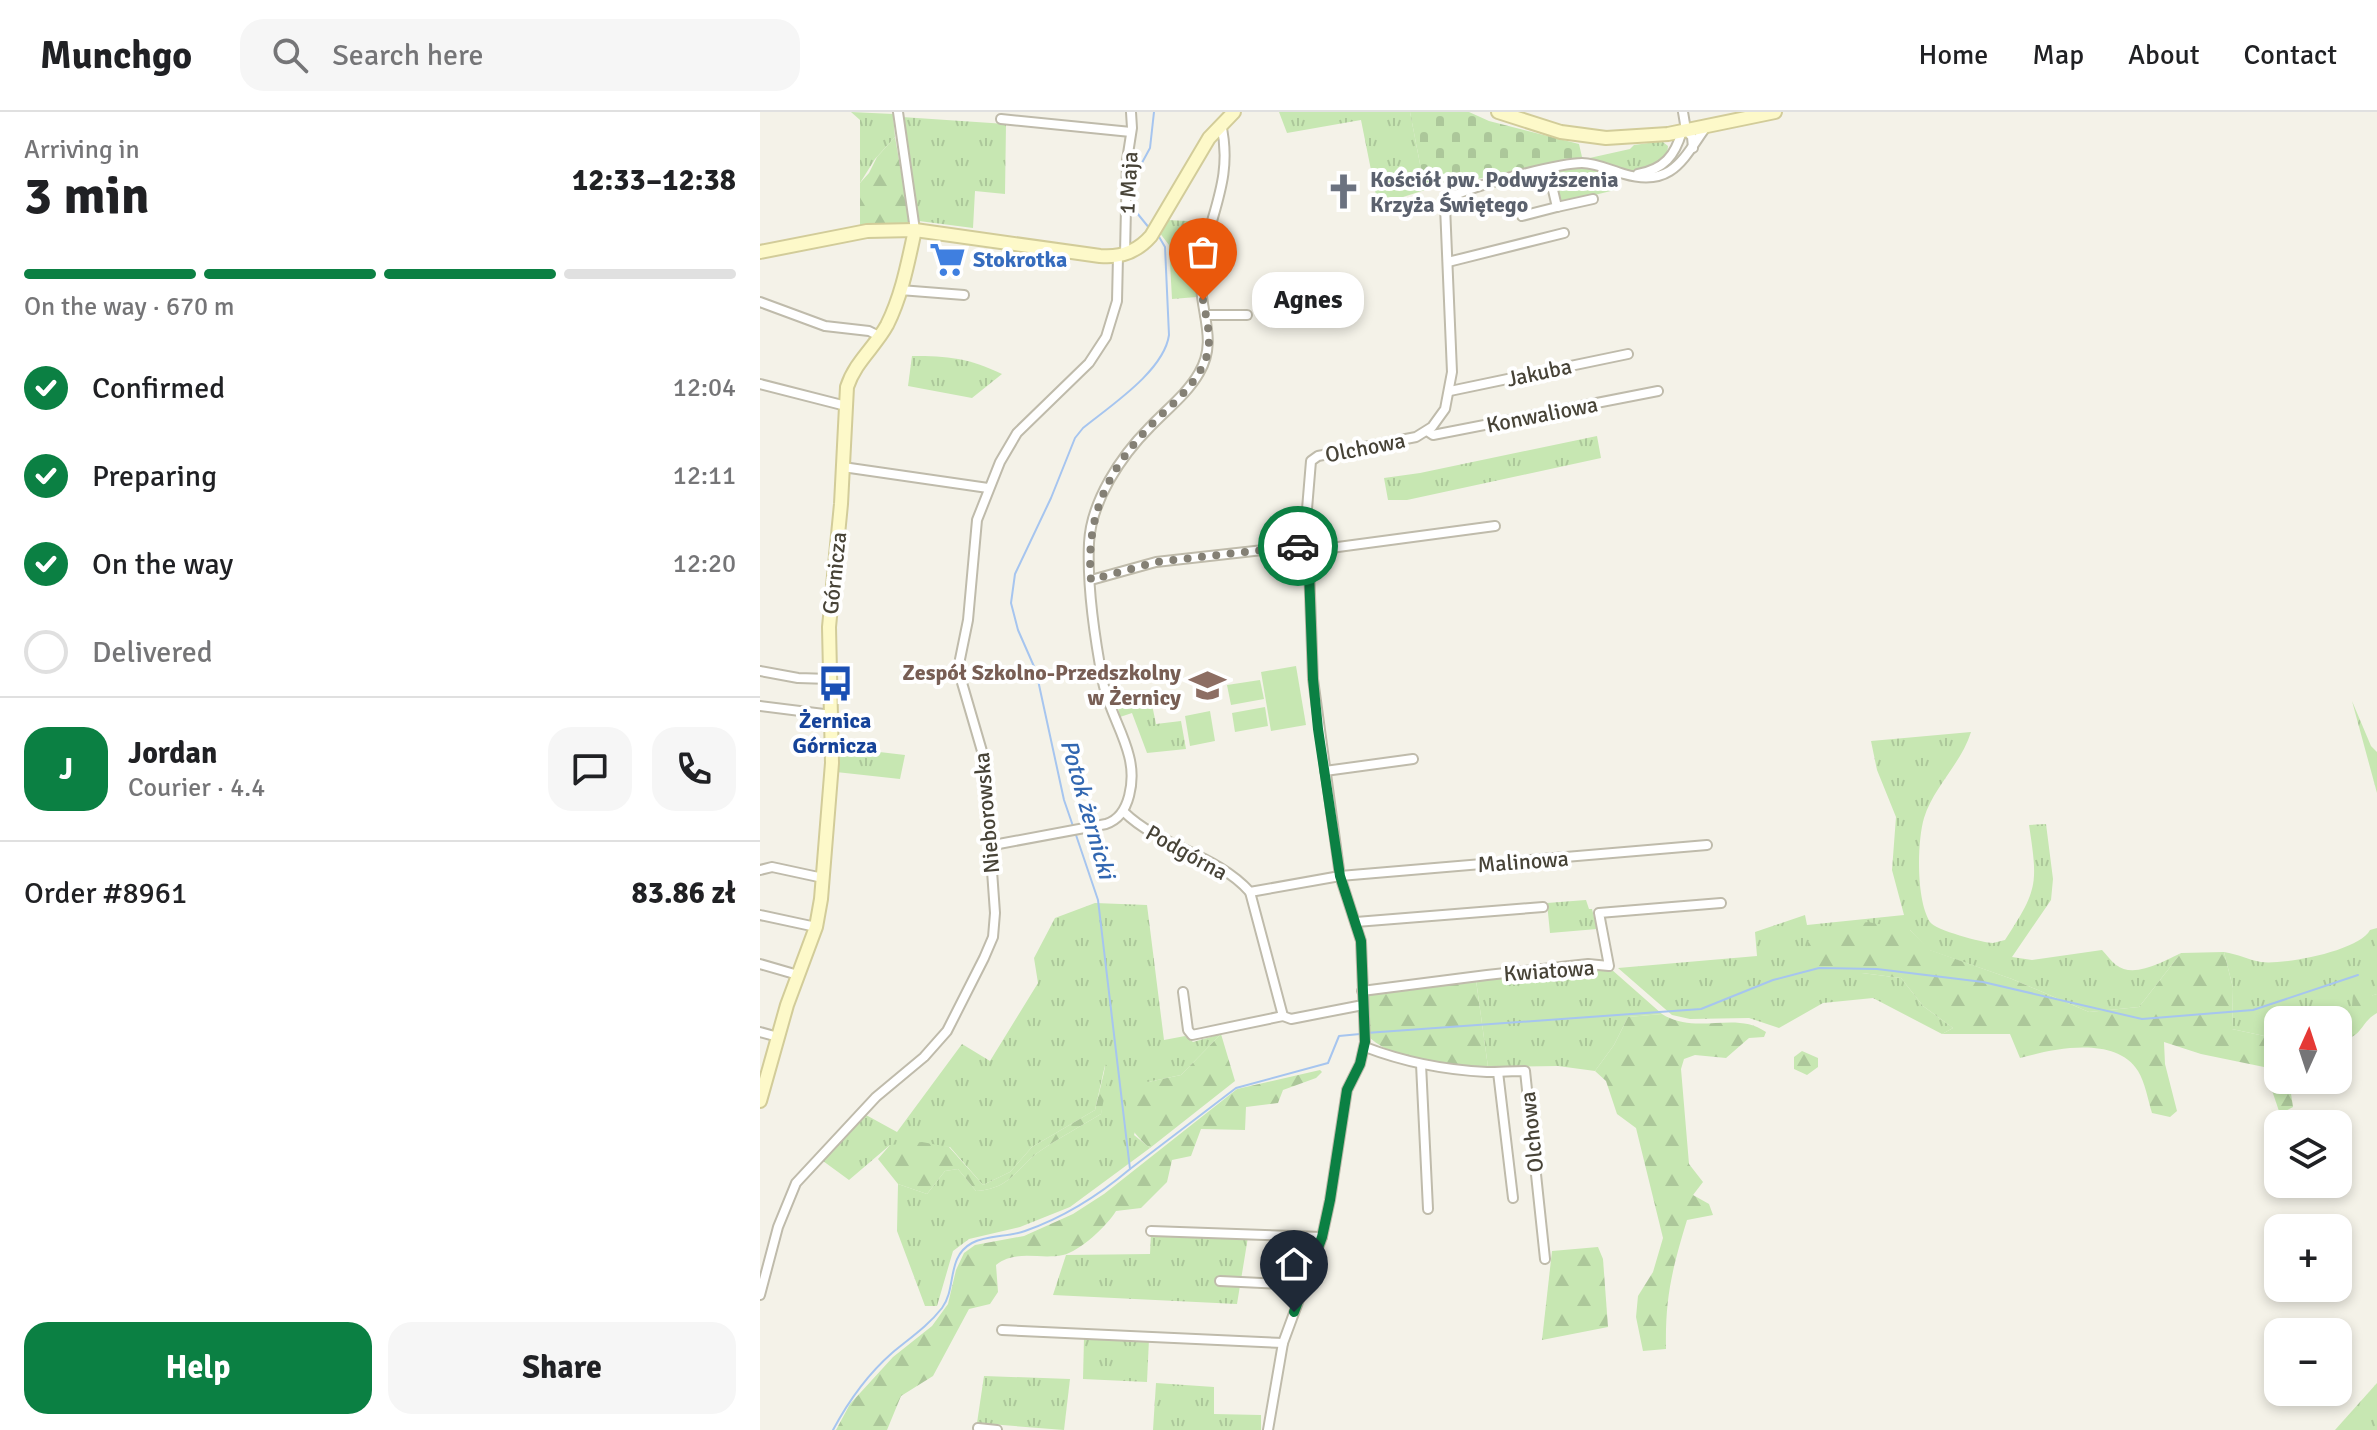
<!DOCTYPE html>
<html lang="en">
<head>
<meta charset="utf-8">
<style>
  body { margin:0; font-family:Signika,sans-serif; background:#f6f6f6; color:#202124; height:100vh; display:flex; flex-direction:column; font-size:30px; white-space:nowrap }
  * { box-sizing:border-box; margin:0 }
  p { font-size:26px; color:#757577 }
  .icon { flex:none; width:44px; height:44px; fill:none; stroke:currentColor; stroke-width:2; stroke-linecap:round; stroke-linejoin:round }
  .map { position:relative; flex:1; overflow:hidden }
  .sheet { display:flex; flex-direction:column; background:#fff; width:760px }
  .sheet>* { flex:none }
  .needle { width:52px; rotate:3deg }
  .tools { position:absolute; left:1504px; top:894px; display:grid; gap:16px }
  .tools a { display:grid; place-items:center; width:88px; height:88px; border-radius:16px; background:#fff; box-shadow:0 4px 12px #0003; font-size:40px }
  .pin { position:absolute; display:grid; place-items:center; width:68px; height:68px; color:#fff; margin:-82px -34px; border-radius:50% 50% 50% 0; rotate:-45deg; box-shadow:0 0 8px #0007 }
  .pin .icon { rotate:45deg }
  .courier { position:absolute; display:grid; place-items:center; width:80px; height:80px; margin:-40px; border:6px solid #0b8043; border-radius:50%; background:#fff; color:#222; box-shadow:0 2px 10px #0007 }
  .bubble { position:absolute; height:56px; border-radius:24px; background:#fff; box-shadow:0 4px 12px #0003; font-size:26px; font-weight:700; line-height:56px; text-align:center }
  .overview em { font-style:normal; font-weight:700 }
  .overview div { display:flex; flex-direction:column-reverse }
  .overview { display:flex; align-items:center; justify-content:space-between; height:136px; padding:0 24px }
  h1 { font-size:52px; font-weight:700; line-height:60px }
  .bar { display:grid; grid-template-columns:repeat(4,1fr); gap:12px 8px; align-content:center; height:96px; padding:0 24px }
  .bar i { height:10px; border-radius:6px; background:#e0e0e0 }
  .bar .active { background:#0b8043 }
  .bar p { grid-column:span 4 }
  .line { display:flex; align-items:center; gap:20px; padding:0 24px; border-top:2px solid #e0e0e0 }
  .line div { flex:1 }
  .round { display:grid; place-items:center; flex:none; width:84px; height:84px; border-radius:24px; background:#f6f6f6 }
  ol { padding:0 24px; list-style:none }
  li { display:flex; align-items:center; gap:24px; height:88px }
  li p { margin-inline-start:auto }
  li .icon { padding:8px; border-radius:50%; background:#0b8043; color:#fff; stroke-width:4 }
  li:last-child { color:#757577 }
  li i { width:44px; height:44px; border:4px solid #e0e0e0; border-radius:50% }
  .action { display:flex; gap:16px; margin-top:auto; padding:16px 24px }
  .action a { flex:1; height:92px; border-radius:24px; background:#0b8043; color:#fff; font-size:32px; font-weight:700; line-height:92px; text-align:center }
  .action a+a { background:#f6f6f6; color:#202124 }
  header { display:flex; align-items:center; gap:48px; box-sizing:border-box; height:112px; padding:0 40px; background:#fff; border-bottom:2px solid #e0e0e0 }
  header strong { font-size:38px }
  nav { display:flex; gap:44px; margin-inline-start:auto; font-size:28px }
  .search { width:560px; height:72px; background:#f6f6f6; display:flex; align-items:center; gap:20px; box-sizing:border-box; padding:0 28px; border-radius:24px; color:#757577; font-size:30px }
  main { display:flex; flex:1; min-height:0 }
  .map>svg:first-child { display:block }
  .grass { fill:url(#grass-tufts) }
  .forest { fill:url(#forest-firs) }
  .cemetery { fill:url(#cemetery-stones) }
  .park { fill:#c7e7b2 }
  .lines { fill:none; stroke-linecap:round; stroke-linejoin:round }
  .stream { stroke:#a6c5ef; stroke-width:2 }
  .street-casing { stroke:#bfbbab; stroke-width:12 }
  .secondary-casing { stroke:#d2cc99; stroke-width:16 }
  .street { stroke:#fff; stroke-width:8 }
  .secondary { stroke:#fdf9c9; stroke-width:12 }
  .done { stroke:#848075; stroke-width:8; stroke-dasharray:0 14.4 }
  .route { stroke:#0b8043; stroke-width:10 }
  .labels { text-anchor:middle; stroke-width:8; stroke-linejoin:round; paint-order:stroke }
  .worship-label { font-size:22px; font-weight:bold; fill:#5b616d; stroke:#fff; text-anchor:start }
  .street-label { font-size:22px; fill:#474337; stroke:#fff }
  .shop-label { font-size:22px; font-weight:bold; fill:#366cbe; stroke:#fff; text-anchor:start }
  .education-label { font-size:22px; font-weight:bold; fill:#785e54; stroke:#fff; text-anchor:end }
  .transit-label { font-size:22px; font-weight:bold; fill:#164399; stroke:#fff }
  .water-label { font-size:24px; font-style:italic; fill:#3267b1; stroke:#fff }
</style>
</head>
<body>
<header>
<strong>Munchgo</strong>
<div class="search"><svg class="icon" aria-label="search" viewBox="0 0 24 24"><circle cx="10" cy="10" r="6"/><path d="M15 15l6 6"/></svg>Search here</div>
<nav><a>Home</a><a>Map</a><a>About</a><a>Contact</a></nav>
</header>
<main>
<section class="sheet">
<div class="overview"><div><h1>3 min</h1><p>Arriving in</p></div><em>12:33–12:38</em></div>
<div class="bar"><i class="active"></i><i class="active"></i><i class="active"></i><i></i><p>On the way · 670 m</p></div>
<ol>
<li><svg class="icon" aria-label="check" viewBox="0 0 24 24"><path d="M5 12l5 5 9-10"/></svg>Confirmed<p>12:04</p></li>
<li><svg class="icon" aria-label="check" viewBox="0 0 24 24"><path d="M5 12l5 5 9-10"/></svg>Preparing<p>12:11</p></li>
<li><svg class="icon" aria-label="check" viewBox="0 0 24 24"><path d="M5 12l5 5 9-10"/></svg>On the way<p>12:20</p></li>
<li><i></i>Delivered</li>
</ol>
<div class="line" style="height:144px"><b class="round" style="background:#0b8043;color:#fff">J</b><div><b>Jordan</b><p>Courier · 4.4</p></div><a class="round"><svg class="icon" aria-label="chat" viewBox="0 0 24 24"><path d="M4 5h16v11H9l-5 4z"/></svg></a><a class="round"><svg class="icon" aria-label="phone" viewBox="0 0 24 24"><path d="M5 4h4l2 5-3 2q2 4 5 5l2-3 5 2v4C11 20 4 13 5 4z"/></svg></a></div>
<div class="line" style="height:104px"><div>Order #8961</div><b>83.86 zł</b></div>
<div class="action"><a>Help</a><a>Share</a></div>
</section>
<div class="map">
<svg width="1617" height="1318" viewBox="0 0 1617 1318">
  <defs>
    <pattern id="grass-tufts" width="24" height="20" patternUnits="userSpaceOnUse" patternTransform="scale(2)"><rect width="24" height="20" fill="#c7e7b2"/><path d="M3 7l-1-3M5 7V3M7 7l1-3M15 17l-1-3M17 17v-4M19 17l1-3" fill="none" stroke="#acc79a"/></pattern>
    <pattern id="forest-firs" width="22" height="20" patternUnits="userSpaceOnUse" patternTransform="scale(2)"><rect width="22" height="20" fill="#c7e7b2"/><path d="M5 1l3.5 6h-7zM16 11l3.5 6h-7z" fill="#acc79a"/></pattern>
    <pattern id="cemetery-stones" width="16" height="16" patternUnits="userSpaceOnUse" patternTransform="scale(2)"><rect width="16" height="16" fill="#c7e7b2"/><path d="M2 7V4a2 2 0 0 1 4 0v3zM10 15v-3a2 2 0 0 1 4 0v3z" fill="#acc79a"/></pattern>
  </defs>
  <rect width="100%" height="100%" fill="#f4f2e8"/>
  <g class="grass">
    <path d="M91,0L133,2L135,25L115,47L100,71V8Z"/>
    <path d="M519,0H650L665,78L618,93L601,8L527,21Z"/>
    <path d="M142,5L246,12L245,82L215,79L213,116L159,109Z"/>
    <path d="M899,27L908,34C907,50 892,58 876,59C863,61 839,49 825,47L870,37L874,33L896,30Z"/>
    <path d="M819,55L844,60L855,78L802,91L793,60Z"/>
    <path d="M408,108L447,110L437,148V185L412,187L409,133L399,120Z"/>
    <path d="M152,244C188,244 209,246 242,262L212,286L148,274Z"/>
    <path d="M837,324L841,346L647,388H628L624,366L660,361Z"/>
    <path d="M390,583L396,612L421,609L426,637L387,641L372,601L360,605L357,590Z"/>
    <path d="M1592,589L1611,634L1617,640V681Z"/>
    <path d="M1211,620C1201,652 1174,674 1164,706C1157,730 1156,788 1170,810C1175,818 1223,831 1233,831C1237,830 1241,829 1245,828C1278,778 1278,772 1269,713L1286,712L1293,767L1291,788L1252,845L1272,848L1342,838C1347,843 1351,849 1356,853C1374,867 1404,849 1421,841L1379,895L1329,900L1252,867L1169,838L1150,818L1102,861L1141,866L1163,894L1193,916L1182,922L1113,886L1063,891L1019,916L989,906L930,907L912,903L858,856L997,844L995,820L1045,803L1047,813L1144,803L1132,758L1136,705L1117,658L1111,629Z"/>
    <path d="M77,635L145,643L140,667L76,660Z"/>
    <path d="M826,788L829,797H832L837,817L790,821L787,791Z"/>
    <path d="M335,791L387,793L404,928L425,924L433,930L461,922L421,963L388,970L374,1023L390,1036L310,1095L260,1115L209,1127L193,1139L177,1194H165L137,1119L138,1072L167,1082L185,1059L198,1057L216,1079C251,1077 256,1056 280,1039C299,1026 321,1014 341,1002L345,953L335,998L272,1035L250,1060L223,1073L190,1035L130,1033L89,1068L63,1049L106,1003L137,1020L202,932L230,949L278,871L274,846L295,806Z"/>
    <path d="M1617,816V882C1603,885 1601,902 1589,907C1579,911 1533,908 1518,908V922L1509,925L1472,917L1473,876L1464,840C1478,842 1489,848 1501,850C1524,853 1599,839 1610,818Z"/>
    <path d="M851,857L902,902L868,905L854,933L835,959L798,954L728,955L716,868Z"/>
    <path d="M391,1121L488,1125L477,1192L293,1183L306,1143L390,1142Z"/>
    <path d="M324,1226L389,1227L387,1270L323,1267Z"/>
    <path d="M224,1264L310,1267L304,1318L217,1311Z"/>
    <path d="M396,1271L454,1275V1302L501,1303V1318H393Z"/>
    <path d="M1617,1271V1318H1575Z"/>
  </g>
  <g class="forest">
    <path d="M135,25L150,111L100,114V71L109,61L117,45Z"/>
    <path d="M1108,810L1150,818L1170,838L1252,867L1329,900L1379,895L1421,841L1464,840L1473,876L1472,917L1509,925L1518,922V968H1529L1533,995L1520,1002L1504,955L1441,942L1404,930L1405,952L1417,999L1410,1005L1392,1001C1388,988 1385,970 1378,959C1355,923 1293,937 1260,946L1250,922H1182L1193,916L1163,894L1141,866L1102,861L1059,860L1044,845L1052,818Z"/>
    <path d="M716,868L728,955C691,951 639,952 610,926L607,881Z"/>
    <path d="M1600,877L1610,884L1617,882V901C1600,910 1603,927 1578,928V909L1591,907L1593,881Z"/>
    <path d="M902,902C937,924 975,898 1006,920L1004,925L989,926L966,946L935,943L924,947L921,957L929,1052L943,1070L933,1083L949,1092L953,1103L927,1108C912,1158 905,1185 906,1237L883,1239L876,1205L878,1184L893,1160L903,1126L876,1016L857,1002L846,969L835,959L854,933L868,905Z"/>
    <path d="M461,922L475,969L390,1036C365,1015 362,1001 370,970H388L421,963Z"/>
    <path d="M1042,939L1058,946V955L1047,963L1034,957V945Z"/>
    <path d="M346,952L350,955L341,1002C321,1014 299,1026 280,1039C256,1056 251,1077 216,1079L198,1057L185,1059L167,1082L138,1072L118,1047L130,1033L162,1030L189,1035L223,1073L250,1060L272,1035L335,998Z"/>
    <path d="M560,958L562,960L556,966L523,978L518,991L486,995L485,1018L441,1017L431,1044L412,1048L407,1070L381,1096L356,1099C348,1113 319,1140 303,1143C279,1148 257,1137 236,1153L238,1180L230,1192L209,1197L173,1264L141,1284L127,1318H76L90,1292L133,1245L172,1214L188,1192L196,1158L204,1141L215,1133L264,1124L313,1102L344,1082L477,977Z"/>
    <path d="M838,1135L843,1147L848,1215L782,1228L792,1139Z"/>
  </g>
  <path class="cemetery" d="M650,0H709L729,9L819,32L822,45L665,78Z"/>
  <g class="park">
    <path d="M536,554L546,613L511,619L501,560Z"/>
    <path d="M500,568L504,587L471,593L467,573Z"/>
    <path d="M505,595L508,614L475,620L472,601Z"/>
    <path d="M450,599L455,629L430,634L425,604Z"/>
  </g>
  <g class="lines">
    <g class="stream">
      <path d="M390,117L377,101L372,77L377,60L390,36L394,0"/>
      <path d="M314,717L304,688L276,559L258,518L251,491L255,462L291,386L315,326L323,316C350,294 404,259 409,223L405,135L398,123"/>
      <path d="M606,921L941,897L1013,868L1059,856L1117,857L1223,870L1382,907L1493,898L1598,863"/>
      <path d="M370,1057L476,976L568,951L579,924L600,922"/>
      <path d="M73,1318C88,1290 108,1262 132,1241C150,1226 168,1214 182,1196C197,1176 186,1145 212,1131C227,1123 249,1125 265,1119C305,1105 338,1084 370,1057L338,788L316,723"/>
    </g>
    <defs>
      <g id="street">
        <path d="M138,0L155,118"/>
        <path d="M923,0L926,18L932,25L933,36"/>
        <path d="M241,7L371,20"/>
        <path d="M878,62C904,57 915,44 922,19"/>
        <path d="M797,95L833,87"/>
        <path d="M762,104L797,95L788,57"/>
        <path d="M365,142L367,48L372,16L371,0"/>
        <path d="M688,150L804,121"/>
        <path d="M140,178L204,183"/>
        <path d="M0,190L65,214L109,219L119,224"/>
        <path d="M445,203H487"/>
        <path d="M0,272L86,294"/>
        <path d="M690,279L868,242"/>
        <path d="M667,319L673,323L898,279"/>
        <path d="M83,355L228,376"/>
        <path d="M548,439L735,414"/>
        <path d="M331,468L396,450L548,433"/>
        <path d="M0,559L38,566L70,567"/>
        <path d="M0,594L72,603"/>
        <path d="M565,659L653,647"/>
        <path d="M364,700C400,735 456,742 490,780L580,764L947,733"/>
        <path d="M228,734L346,712C371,704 375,667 369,644C363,619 348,596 343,570C335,528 327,474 329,431C331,389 361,344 390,315C407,297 427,282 439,261C457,231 442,204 441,173C440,114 476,76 461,12"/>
        <path d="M0,758L12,755L63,766"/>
        <path d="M490,780L523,904L531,907L603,893"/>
        <path d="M0,803L56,815"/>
        <path d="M596,810L783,795"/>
        <path d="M0,852L38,863"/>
        <path d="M602,879L727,863L828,852L849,854L839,801L961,791"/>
        <path d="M423,880L428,918L432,923L523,904"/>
        <path d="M0,920L18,925"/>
        <path d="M605,935C644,950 685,958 727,960C740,960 752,959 765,959L785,1147"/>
        <path d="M661,952L668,1097"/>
        <path d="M738,960L753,1086"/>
        <path d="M391,1119L562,1125"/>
        <path d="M460,1169L545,1173"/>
        <path d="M0,1183L18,1115L36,1071L116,985L164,945L187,919L224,846L233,825L235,801L224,646L198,557L208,508L217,408L240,350L257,321L329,251L346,225L357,189L358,144"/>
        <path d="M242,1218L523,1231"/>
        <path d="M218,1316L237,1318"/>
        <path d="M508,1318L523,1231L562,1125L570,1088L587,978L600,952L605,930L601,829L580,764L553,567L547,397L551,349L558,344L656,325L672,315L685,297L692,260L685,94L691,85C712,74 799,51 822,51C836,51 850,58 864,62C912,76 923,47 946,15"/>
      </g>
      <g id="secondary">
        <path d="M738,0L801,20L846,26L908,22L1015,0"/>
        <path d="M0,140L107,119L155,118L340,144C360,146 377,140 391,124L449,26L474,0"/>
        <path d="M0,989L27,893L56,815L61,787L72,651L69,515L81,392L87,275C95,250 115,235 127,213C142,183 148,150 155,118"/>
      </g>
    </defs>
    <use href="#street" class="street-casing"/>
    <use href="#secondary" class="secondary-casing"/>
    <use href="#street" class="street"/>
    <use href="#secondary" class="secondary"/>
  </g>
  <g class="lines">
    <path class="done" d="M443,188C446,205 452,226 447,243C439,269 418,287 399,305C351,352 325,400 331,468L396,450L538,434"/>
    <path class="route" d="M534,1200L562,1125L570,1088L587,978L600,952L605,930L601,829L580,764L558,617L553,567L548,433L538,434"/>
  </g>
  <defs>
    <symbol id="church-bare" viewBox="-9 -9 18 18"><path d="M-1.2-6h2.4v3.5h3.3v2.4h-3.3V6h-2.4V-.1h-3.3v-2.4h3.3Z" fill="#6b7280" stroke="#fff" stroke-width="2.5" paint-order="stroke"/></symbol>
    <symbol id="supermarket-bare" viewBox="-9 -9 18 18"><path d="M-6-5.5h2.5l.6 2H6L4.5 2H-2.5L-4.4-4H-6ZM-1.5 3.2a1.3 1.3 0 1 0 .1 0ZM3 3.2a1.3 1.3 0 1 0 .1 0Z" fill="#3f7fe0" stroke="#fff" stroke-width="2.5" paint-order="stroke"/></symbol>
    <symbol id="bus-bare" viewBox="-9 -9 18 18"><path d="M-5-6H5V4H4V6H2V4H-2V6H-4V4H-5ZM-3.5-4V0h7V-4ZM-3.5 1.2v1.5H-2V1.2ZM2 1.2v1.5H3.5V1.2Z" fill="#1a4fb4" stroke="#fff" stroke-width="2.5" paint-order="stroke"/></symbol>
    <symbol id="school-bare" viewBox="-9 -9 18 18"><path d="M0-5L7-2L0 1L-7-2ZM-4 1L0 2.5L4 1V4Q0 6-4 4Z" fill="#8d6e63" stroke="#fff" stroke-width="2.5" paint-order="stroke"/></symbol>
  </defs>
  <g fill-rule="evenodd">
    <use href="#church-bare" x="558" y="54" width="51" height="51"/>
    <use href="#supermarket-bare" x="162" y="122" width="51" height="51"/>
    <use href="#bus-bare" x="50" y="546" width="51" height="51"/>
    <use href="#school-bare" x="422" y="548" width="51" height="51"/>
  </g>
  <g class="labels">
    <g class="worship-label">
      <text x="610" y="75">Kościół pw. Podwyższenia<tspan x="610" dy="25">Krzyża Świętego</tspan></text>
    </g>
    <g class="street-label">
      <text transform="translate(368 71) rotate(-87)" y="8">1 Maja</text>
      <text transform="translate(779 260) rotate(-12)" y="8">Jakuba</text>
      <text transform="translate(782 302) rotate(-11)" y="8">Konwaliowa</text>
      <text transform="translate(605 335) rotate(-11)" y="8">Olchowa</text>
      <text transform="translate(74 461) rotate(-84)" y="8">Górnicza</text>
      <text transform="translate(226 701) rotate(-95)" y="8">Nieborowska</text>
      <text transform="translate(427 740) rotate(29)" y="8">Podgórna</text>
      <text transform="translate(763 749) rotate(-4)" y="8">Malinowa</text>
      <text transform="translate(789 858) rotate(-4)" y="8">Kwiatowa</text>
      <text transform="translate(771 1020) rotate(-96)" y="8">Olchowa</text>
    </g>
    <g class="shop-label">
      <text x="213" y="155">Stokrotka</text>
    </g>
    <g class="education-label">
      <text x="421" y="568">Zespół Szkolno-Przedszkolny<tspan x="421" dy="25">w Żernicy</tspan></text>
    </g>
    <g class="transit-label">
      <text x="75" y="616">Żernica<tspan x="75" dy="25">Górnicza</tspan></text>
    </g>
    <g class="water-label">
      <text transform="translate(328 697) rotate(74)" y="8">Potok żernicki</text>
    </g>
  </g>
</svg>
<div class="tools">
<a><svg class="needle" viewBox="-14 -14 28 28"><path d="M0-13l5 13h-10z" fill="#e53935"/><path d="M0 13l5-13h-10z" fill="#757577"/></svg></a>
<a><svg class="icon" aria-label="layers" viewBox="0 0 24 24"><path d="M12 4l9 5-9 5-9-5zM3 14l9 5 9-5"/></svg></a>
<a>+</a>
<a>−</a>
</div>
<div class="pin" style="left:443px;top:188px;background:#ea580c"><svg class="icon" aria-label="bag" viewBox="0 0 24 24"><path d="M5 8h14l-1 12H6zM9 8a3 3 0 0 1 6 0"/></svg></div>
<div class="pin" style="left:534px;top:1200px;background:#1f2937"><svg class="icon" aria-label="home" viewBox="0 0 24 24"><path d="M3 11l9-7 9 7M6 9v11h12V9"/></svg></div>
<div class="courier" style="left:538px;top:434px"><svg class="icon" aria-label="car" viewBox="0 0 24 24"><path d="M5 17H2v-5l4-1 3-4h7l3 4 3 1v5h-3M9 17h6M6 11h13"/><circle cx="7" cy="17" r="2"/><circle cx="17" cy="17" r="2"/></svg></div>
<div class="bubble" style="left:492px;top:160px;width:112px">Agnes</div>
</div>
</main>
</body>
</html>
